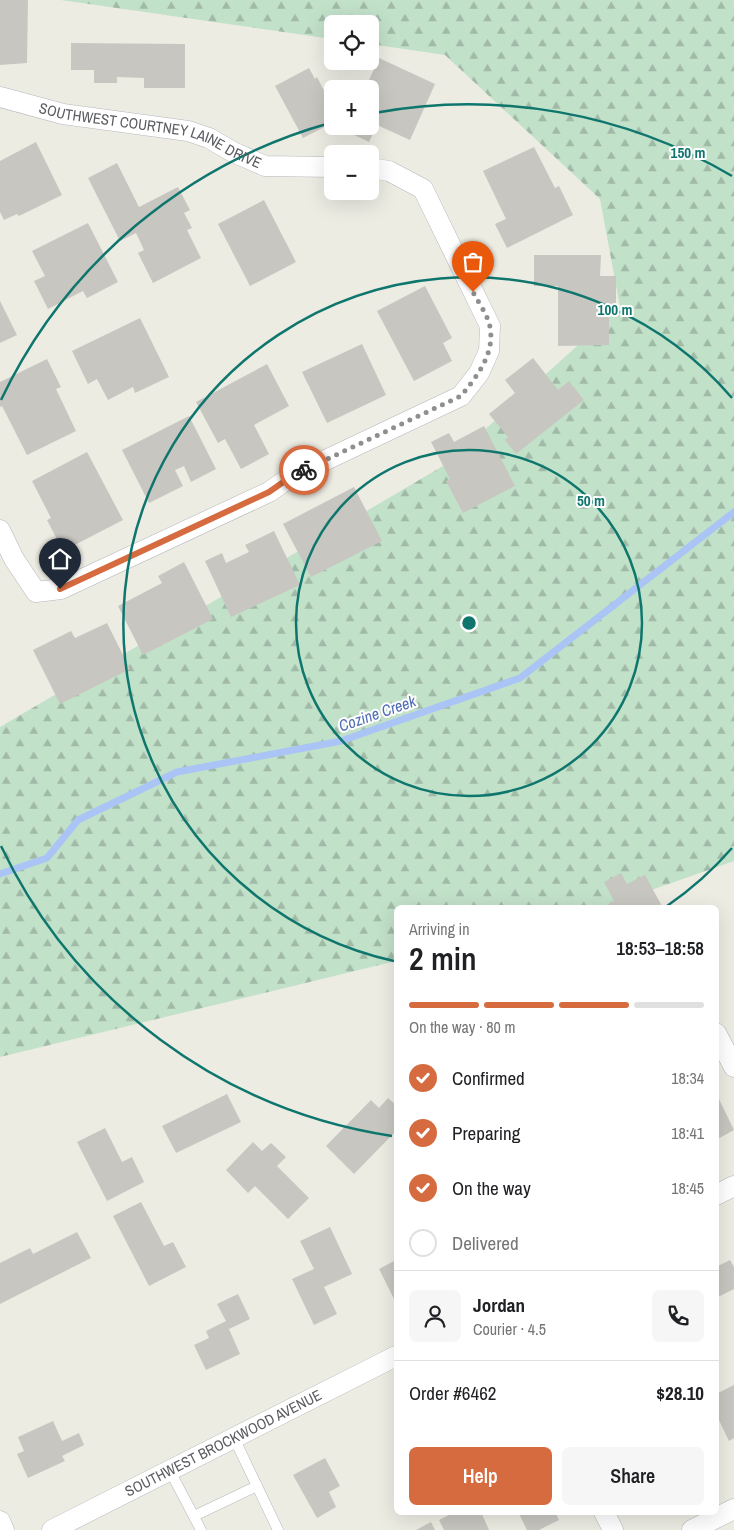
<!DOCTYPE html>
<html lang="en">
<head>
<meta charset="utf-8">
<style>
  body { margin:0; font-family:"Archivo Narrow",sans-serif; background:#f6f6f6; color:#202124; height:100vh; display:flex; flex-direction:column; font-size:19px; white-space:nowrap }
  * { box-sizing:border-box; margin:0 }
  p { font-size:16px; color:#757577 }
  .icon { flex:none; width:28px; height:28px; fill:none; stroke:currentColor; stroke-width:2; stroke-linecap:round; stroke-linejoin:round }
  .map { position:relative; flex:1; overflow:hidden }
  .drawer { position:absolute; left:394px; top:905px; width:325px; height:610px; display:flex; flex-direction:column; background:#fff; border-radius:8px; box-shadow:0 5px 20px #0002 }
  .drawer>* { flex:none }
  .tools { position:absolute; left:324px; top:15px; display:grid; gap:10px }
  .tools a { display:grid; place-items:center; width:55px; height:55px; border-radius:8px; background:#fff; box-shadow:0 5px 20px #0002; font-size:25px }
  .pin { position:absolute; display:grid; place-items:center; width:42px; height:42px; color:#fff; margin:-51px -21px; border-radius:50% 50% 50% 0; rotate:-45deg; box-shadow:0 0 5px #0007 }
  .pin .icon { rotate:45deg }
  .courier { position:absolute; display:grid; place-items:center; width:50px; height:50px; margin:-25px; border:4px solid #d66b3f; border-radius:50%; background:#fff; color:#222; box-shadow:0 1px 6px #0007 }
  .headline em { font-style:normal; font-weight:600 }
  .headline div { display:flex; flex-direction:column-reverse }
  .headline { display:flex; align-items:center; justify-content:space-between; height:85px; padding:0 15px }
  h1 { font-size:32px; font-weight:600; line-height:38px }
  .bar { display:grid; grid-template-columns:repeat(4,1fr); gap:8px 5px; align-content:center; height:60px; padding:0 15px }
  .bar i { height:6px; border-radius:4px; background:#e0e0e0 }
  .bar .on { background:#d66b3f }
  .bar p { grid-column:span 4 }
  .line { display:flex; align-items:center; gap:12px; padding:0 15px; border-top:1px solid #e0e0e0 }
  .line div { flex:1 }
  .round { display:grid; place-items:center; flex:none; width:52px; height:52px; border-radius:8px; background:#f6f6f6 }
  ol { padding:0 15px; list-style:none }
  li { display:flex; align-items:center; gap:15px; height:55px }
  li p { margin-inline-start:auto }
  li .icon { padding:5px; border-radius:50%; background:#d66b3f; color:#fff; stroke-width:4 }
  li:last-child { color:#757577 }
  li i { width:28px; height:28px; border:2px solid #e0e0e0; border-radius:50% }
  .cta { display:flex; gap:10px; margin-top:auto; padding:10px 15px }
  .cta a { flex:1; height:58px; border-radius:8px; background:#d66b3f; color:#fff; font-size:20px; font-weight:600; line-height:58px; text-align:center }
  .cta a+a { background:#f6f6f6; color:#202124 }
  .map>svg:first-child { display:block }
  .forest { fill:url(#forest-firs) }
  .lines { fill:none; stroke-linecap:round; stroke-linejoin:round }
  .stream { stroke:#aac4f6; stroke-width:7 }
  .building { fill:#c8c6c0 }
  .lane-casing { stroke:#b5b7bc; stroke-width:11 }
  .street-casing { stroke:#b5b7bc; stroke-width:21 }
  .lane { stroke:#fff; stroke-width:10 }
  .street { stroke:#fff; stroke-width:20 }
  .done { stroke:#8e8f8f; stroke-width:5; stroke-dasharray:0 9 }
  .route { stroke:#d66b3f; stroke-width:6 }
  .ring { fill:none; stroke:#0f766e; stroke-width:2.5 }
  .labels { text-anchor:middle; stroke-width:4; stroke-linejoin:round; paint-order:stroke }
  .street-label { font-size:15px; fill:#5b5d62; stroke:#fff }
  .water-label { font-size:16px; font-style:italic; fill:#4f6cb6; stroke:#fff }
  .centre { fill:#0f766e; stroke:#fff; stroke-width:2.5 }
  .ring-label { font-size:15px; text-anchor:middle; font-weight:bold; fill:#0f766e; stroke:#fff; stroke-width:4; stroke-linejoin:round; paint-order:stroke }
</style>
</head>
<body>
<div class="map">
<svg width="734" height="1530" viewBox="0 0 734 1530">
  <defs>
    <pattern id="forest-firs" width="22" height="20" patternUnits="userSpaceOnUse" patternTransform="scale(1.25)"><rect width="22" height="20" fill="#c2e1c9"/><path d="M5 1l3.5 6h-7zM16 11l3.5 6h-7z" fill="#a1baa7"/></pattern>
  </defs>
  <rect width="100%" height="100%" fill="#ecece3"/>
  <path class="forest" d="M61,0H734V861L603,907L396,908V961L0,1057V727L448,463L620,307L600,199L445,55L370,44V24H332V39Z"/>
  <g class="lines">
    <path class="stream" d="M0,874L47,858L78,820L177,772L341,741L520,678L734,512"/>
  </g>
  <g class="building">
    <path d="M0,0H28L27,63L0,65Z"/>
    <path d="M71,43L185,44V88H144V78L117,77V83H94V70H71Z"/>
    <path d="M379,58L435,84L410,140L377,125L369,142L346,131L348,126H370V89H365Z"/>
    <path d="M309,68L315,79L317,77L332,106V123L303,138L275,86Z"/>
    <path d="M36,142L62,195L19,216L17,214L4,220L0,212V161Z"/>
    <path d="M534,147L555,188L559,186L573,215L507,248L495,224L506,219L483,171Z"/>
    <path d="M117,163L139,207L178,187L190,210L184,213L192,228L187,230L201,258L153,283L138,253L144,250L136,233L120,241L88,178Z"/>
    <path d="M264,200L296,262L250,286L218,224Z"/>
    <path d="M88,223L118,282L87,298L83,291L48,309L34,281L45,276L32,251Z"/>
    <path d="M534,255H601L600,276H616V315H609V345L558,346V286H534Z"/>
    <path d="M425,286L452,338L443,343L452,361L414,381L377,311Z"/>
    <path d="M0,301L17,335L0,343Z"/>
    <path d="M140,318L169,377L135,393L133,387L108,400L97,379L88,384L72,351Z"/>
    <path d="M362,344L386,395L327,423L302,372Z"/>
    <path d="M533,358L558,390L569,381L584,400L516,454L505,440L508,437L489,414L515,393L505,380Z"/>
    <path d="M47,359L61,387L56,389L76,431L27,455L2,406L0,407V382Z"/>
    <path d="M267,364L289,406L254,425L269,454L241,469L225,439L218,443L196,402Z"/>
    <path d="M189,416L216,469L191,482L184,466L175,470L183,486L149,503L122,450Z"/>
    <path d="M484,426L515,486L463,513L446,481L450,479L431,442L449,433L454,442Z"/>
    <path d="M87,452L123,520L63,551L47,520L51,518L32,481Z"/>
    <path d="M354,487L382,541L311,577L283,524Z"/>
    <path d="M274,531L300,585L231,617L205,561L222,553L226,563L249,552L245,545Z"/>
    <path d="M184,562L213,619L143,655L118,606L162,583L158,576Z"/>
    <path d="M107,623L130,669L60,704L33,650L71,631L75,638Z"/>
    <path d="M621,873L627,884L645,875L663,908H601L614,901L604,882Z"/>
    <path d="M716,1093L734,1130L716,1140Z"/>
    <path d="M227,1094L241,1122L176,1153L162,1126Z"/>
    <path d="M388,1098L396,1105V1131L354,1174L326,1146L371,1100L379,1108Z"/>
    <path d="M105,1128L122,1162L132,1157L144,1182L107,1201L77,1142Z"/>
    <path d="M253,1142L262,1151L271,1143L286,1157L277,1166L309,1198L288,1219L255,1186L248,1193L226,1170Z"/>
    <path d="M141,1202L164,1246L173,1242L186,1267L149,1286L113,1216Z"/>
    <path d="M330,1227L352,1274L324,1287L337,1314L314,1325L292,1279L314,1269L300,1241Z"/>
    <path d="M77,1232L91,1258L0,1304V1263L30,1248L33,1254Z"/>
    <path d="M396,1260V1301H395L379,1269Z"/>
    <path d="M730,1260L734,1267V1289L716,1298V1267Z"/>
    <path d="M238,1294L250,1319L229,1329L240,1354L206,1370L194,1345L209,1338L206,1331L226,1321L217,1304Z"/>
    <path d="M734,1385V1438L729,1441L716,1414V1394Z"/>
    <path d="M53,1421L62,1441L79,1433L84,1445L62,1456L65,1461L28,1478L17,1454L24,1451L18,1437Z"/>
    <path d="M325,1458L340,1486L329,1492L336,1507L317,1518L293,1475Z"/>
    <path d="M455,1512H481L489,1530H444L439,1520Z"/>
    <path d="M518,1512H555L559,1520L539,1530H527Z"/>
    <path d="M431,1522L435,1530H416Z"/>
  </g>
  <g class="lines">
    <defs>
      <g id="lane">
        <path d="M234,1438L278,1530"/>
        <path d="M170,1471L201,1530"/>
        <path d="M194,1516L257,1486"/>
      </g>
      <g id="street">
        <path id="s1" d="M0,97L63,114L188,131L209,138L233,152L265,166L332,167"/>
        <path d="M0,530L14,559L36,592L61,589L269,492L292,476L461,396L479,373L489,351L490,326L423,189L389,171L370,168"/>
        <path d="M716,1033L734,1067"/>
        <path d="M716,1195L734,1186"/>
        <path d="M604,1512L613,1530"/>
        <path d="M0,1521L4,1530"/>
        <path id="s2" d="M52,1530L396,1356"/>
        <path d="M692,1530L734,1509"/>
      </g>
    </defs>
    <use href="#lane" class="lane-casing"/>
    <use href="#street" class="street-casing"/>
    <use href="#lane" class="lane"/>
    <use href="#street" class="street"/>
  </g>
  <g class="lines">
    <path class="done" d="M304,470L461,396C477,376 495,354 490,327C488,315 478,302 473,292"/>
    <path class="route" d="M60,589L269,492L292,476L304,470"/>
  </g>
  <g class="ring">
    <circle cx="469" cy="623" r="173"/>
    <path d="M732 848A346 346 0 0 1 667 906M394 961A346 346 0 1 1 732 398"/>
    <path d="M392 1136A519 519 0 0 1 1 846M1 400A519 519 0 0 1 330 123M374 113A519 519 0 0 1 732 176"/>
  </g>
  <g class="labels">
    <g class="street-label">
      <text dy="5" stroke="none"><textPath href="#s1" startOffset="156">SOUTHWEST COURTNEY LAINE DRIVE</textPath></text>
      <text dy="5" stroke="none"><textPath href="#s2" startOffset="192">SOUTHWEST BROCKWOOD AVENUE</textPath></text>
    </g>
    <g class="water-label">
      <text transform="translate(377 713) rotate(-19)" y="6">Cozine Creek</text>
    </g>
  </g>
  <circle cx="469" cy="623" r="8" class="centre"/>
  <g class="ring-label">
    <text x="688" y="158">150 m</text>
    <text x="615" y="315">100 m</text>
    <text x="591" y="506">50 m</text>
  </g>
</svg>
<div class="tools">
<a><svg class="icon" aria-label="locate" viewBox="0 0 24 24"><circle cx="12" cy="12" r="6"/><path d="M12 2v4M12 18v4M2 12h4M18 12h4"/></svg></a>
<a>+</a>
<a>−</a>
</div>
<div class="pin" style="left:473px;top:292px;background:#ea580c"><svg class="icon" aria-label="bag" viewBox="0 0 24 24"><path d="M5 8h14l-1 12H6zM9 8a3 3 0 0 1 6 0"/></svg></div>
<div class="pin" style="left:60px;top:589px;background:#1f2937"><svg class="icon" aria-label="home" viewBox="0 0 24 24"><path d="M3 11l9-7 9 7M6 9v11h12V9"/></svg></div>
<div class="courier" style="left:304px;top:470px"><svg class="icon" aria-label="bike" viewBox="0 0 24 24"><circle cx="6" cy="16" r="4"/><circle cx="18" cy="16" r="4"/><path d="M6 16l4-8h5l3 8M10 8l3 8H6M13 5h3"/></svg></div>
<section class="drawer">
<div class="headline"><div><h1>2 min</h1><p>Arriving in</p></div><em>18:53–18:58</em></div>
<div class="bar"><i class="on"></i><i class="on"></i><i class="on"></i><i></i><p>On the way · 80 m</p></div>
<ol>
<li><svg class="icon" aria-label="check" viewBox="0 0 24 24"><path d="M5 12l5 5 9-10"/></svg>Confirmed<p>18:34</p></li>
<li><svg class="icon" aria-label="check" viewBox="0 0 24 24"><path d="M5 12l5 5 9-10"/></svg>Preparing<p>18:41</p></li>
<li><svg class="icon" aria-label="check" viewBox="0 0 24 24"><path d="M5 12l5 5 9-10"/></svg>On the way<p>18:45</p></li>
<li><i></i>Delivered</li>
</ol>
<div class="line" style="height:90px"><a class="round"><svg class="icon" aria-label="person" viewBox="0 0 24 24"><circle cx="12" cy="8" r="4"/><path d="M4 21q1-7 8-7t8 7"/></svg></a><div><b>Jordan</b><p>Courier · 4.5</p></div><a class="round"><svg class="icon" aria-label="phone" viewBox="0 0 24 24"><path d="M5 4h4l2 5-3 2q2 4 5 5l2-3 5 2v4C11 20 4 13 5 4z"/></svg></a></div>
<div class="line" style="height:65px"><div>Order #6462</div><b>$28.10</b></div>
<div class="cta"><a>Help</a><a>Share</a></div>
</section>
</div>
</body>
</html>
